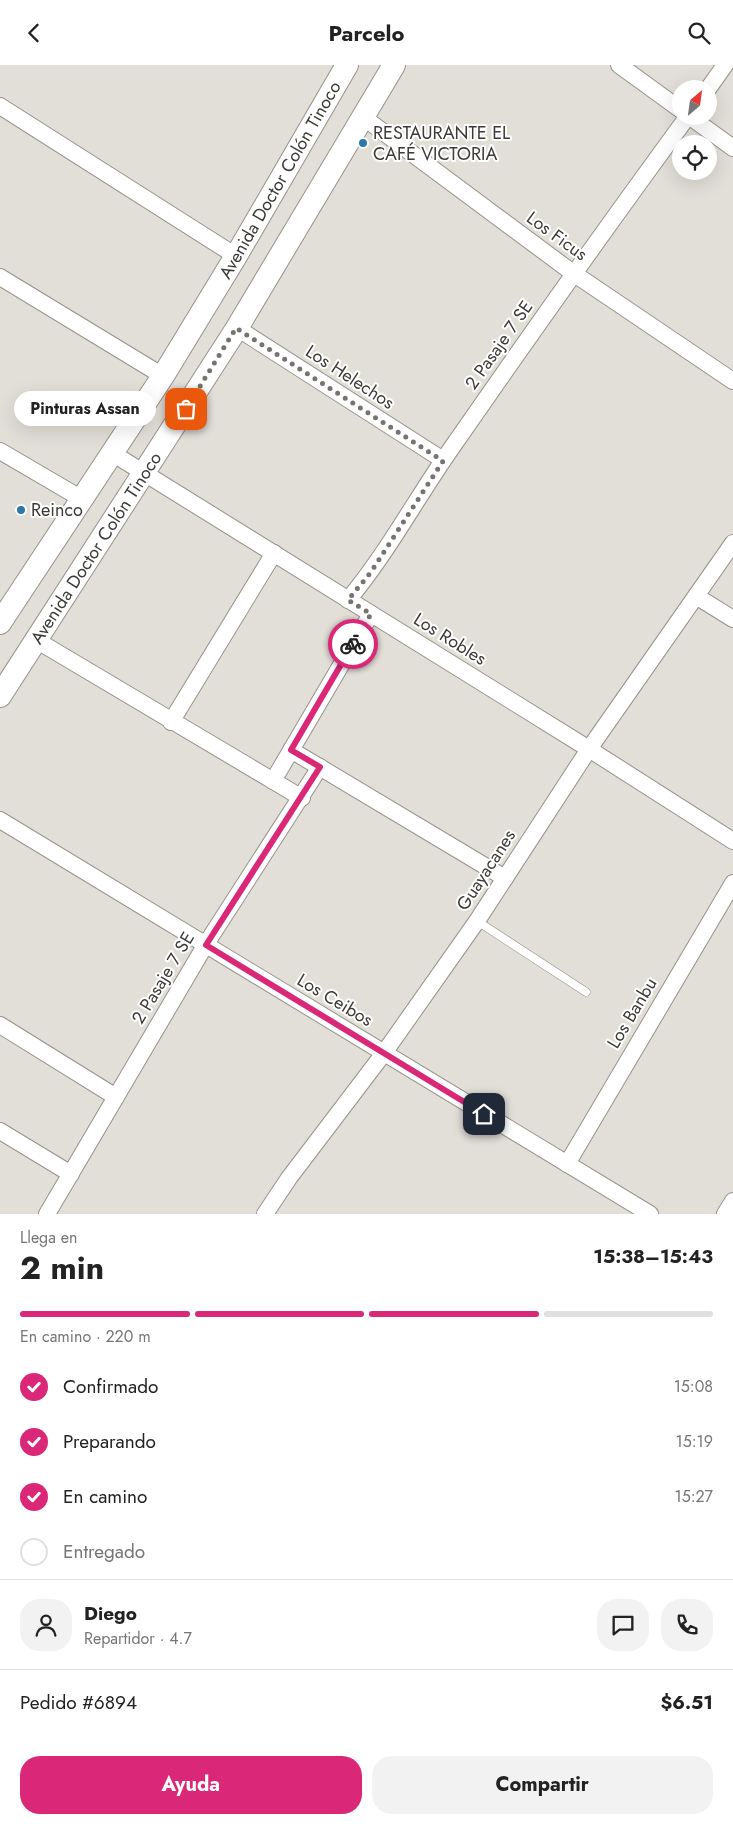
<!DOCTYPE html>
<html lang="es">
<head>
<meta charset="utf-8">
<style>
  body { margin:0; font-family:Jost,sans-serif; background:#f2f2f2; color:#222; height:100vh; display:flex; flex-direction:column; font-size:19px; white-space:nowrap }
  * { box-sizing:border-box; margin:0 }
  p { font-size:16px; color:#767676 }
  .icon { flex:none; width:28px; height:28px; fill:none; stroke:currentColor; stroke-width:2; stroke-linecap:round; stroke-linejoin:round }
  .map { position:relative; height:1149px; overflow:hidden }
  .side { display:flex; flex-direction:column; background:#fff; flex:1 }
  .side>* { flex:none }
  .needle { width:32px; rotate:29deg }
  .fabs { position:absolute; left:672px; top:15px; display:grid; gap:10px }
  .fabs a { display:grid; place-items:center; width:45px; height:45px; border-radius:50%; background:#fff; box-shadow:0 5px 20px #0002; font-size:25px }
  .pin { position:absolute; display:grid; place-items:center; width:42px; height:42px; color:#fff; margin:-21px; border-radius:10px; box-shadow:0 2px 8px #0006 }
  .courier { position:absolute; display:grid; place-items:center; width:50px; height:50px; margin:-25px; border:4px solid #db2777; border-radius:50%; background:#fff; color:#222; box-shadow:0 1px 6px #0007 }
  .bubble { position:absolute; height:35px; border-radius:18px; background:#fff; box-shadow:0 5px 20px #0002; font-size:16px; font-weight:700; line-height:35px; text-align:center }
  .headline em { font-style:normal; font-weight:700 }
  .headline div { display:flex; flex-direction:column-reverse }
  .headline { display:flex; align-items:center; justify-content:space-between; height:85px; padding:0 20px }
  h1 { font-size:32px; font-weight:700; line-height:38px }
  .bar { display:grid; grid-template-columns:repeat(4,1fr); gap:8px 5px; align-content:center; height:60px; padding:0 20px }
  .bar i { height:6px; border-radius:4px; background:#e0e0e0 }
  .bar .current { background:#db2777 }
  .bar p { grid-column:span 4 }
  .line { display:flex; align-items:center; gap:12px; padding:0 20px; border-top:1px solid #e0e0e0 }
  .line div { flex:1 }
  .round { display:grid; place-items:center; flex:none; width:52px; height:52px; border-radius:20px; background:#f2f2f2 }
  ol { padding:0 20px; list-style:none }
  li { display:flex; align-items:center; gap:15px; height:55px }
  li p { margin-inline-start:auto }
  li .icon { padding:5px; border-radius:50%; background:#db2777; color:#fff; stroke-width:4 }
  li:last-child { color:#767676 }
  li i { width:28px; height:28px; border:2px solid #e0e0e0; border-radius:50% }
  .action { display:flex; gap:10px; margin-top:auto; padding:10px 20px }
  .action a { flex:1; height:58px; border-radius:20px; background:#db2777; color:#fff; font-size:20px; font-weight:700; line-height:58px; text-align:center }
  .action a+a { background:#f2f2f2; color:#222 }
  header { display:flex; justify-content:space-between; align-items:center; height:65px; padding:0 20px; background:#fff; font-size:22px; font-weight:700 }
  .map>svg:first-child { display:block }
  .lines { fill:none; stroke-linecap:round; stroke-linejoin:round }
  .lane-casing { stroke:#96928c; stroke-width:9 }
  .street-casing { stroke:#96928c; stroke-width:18 }
  .secondary-casing { stroke:#96928c; stroke-width:24 }
  .lane { stroke:#fff; stroke-width:8 }
  .street { stroke:#fff; stroke-width:16 }
  .secondary { stroke:#fff; stroke-width:22 }
  .done { stroke:#767470; stroke-width:5; stroke-dasharray:0 9 }
  .route { stroke:#db2777; stroke-width:6 }
  .poi-dot { fill:#2f76aa; stroke:#fff; stroke-width:2 }
  .labels { text-anchor:middle; stroke-width:4; stroke-linejoin:round; paint-order:stroke }
  .poi-label { font-size:18px; fill:#3c3b38; stroke:#fff; text-anchor:start }
  .street-label { font-size:18px; fill:#3c3b38; stroke:#fff }
</style>
</head>
<body>
<header><svg class="icon" aria-label="back" viewBox="0 0 24 24"><path d="M15 5l-7 7 7 7"/></svg>Parcelo<svg class="icon" aria-label="search" viewBox="0 0 24 24"><circle cx="10" cy="10" r="6"/><path d="M15 15l6 6"/></svg></header>
<div class="map">
<svg width="733" height="1149" viewBox="0 0 733 1149">
  <rect width="100%" height="100%" fill="#e2ded8"/>
  <g class="lines">
    <defs>
      <path id="lane" d="M477,856L586,927"/>
      <g id="street">
        <path d="M619,0L681,45"/>
        <path d="M708,24L725,0"/>
        <path d="M0,41L236,191"/>
        <path d="M689,51L733,83"/>
        <path d="M363,52L573,208L733,316"/>
        <path d="M0,212L163,311"/>
        <path d="M237,263L443,395"/>
        <path d="M0,386L82,434"/>
        <path d="M112,388L589,684L733,776"/>
        <path d="M696,531L733,554"/>
        <path d="M348,535C388,487 417,432 453,381C530,270 608,160 688,51"/>
        <path d="M36,575L302,733"/>
        <path d="M171,657L274,488"/>
        <path d="M291,685L505,813"/>
        <path d="M273,716L371,549"/>
        <path d="M0,755L650,1149"/>
        <path d="M0,960L116,1032"/>
        <path d="M0,1066L71,1109"/>
        <path d="M567,1099L733,818"/>
        <path d="M47,1149L206,879L320,702"/>
        <path d="M265,1149L289,1113L384,988L477,856L589,684L733,478"/>
        <path d="M725,1149L733,1136"/>
      </g>
      <g id="secondary">
        <path d="M0,558L163,311L236,191L347,0"/>
        <path d="M0,631L237,263L394,0"/>
      </g>
    </defs>
    <use href="#lane" class="lane-casing"/>
    <use href="#street" class="street-casing"/>
    <use href="#secondary" class="secondary-casing"/>
    <use href="#lane" class="lane"/>
    <use href="#street" class="street"/>
    <use href="#secondary" class="secondary"/>
  </g>
  <g class="lines">
    <path class="done" d="M186,344L236,263L443,396L371,507L348,535L371,549L353,579"/>
    <path class="route" d="M353,579L291,685L320,702L206,880L484,1049"/>
  </g>
  <g class="poi-dot">
    <circle cx="363" cy="78" r="5"/>
    <circle cx="21" cy="445" r="5"/>
  </g>
  <g class="labels">
    <g class="poi-label">
      <text x="373" y="74">RESTAURANTE EL<tspan x="373" dy="21">CAFÉ VICTORIA</tspan></text>
      <text x="31" y="451">Reinco</text>
    </g>
    <g class="street-label">
      <text transform="translate(280 115) rotate(-60)" y="6">Avenida Doctor Colón Tinoco</text>
      <text transform="translate(557 171) rotate(36)" y="6">Los Ficus</text>
      <text transform="translate(499 280) rotate(-55)" y="6">2 Pasaje 7 SE</text>
      <text transform="translate(350 312) rotate(33)" y="6">Los Helechos</text>
      <text transform="translate(96 483) rotate(-57)" y="6">Avenida Doctor Colón Tinoco</text>
      <text transform="translate(450 574) rotate(32)" y="6">Los Robles</text>
      <text transform="translate(486 805) rotate(-57)" y="6">Guayacanes</text>
      <text transform="translate(163 913) rotate(-59)" y="6">2 Pasaje 7 SE</text>
      <text transform="translate(335 935) rotate(31)" y="6">Los Ceibos</text>
      <text transform="translate(632 948) rotate(-59)" y="6">Los Banbu</text>
    </g>
  </g>
</svg>
<div class="fabs">
<a><svg class="needle" viewBox="-14 -14 28 28"><path d="M0-13l5 13h-10z" fill="#e53935"/><path d="M0 13l5-13h-10z" fill="#767676"/></svg></a>
<a><svg class="icon" aria-label="locate" viewBox="0 0 24 24"><circle cx="12" cy="12" r="6"/><path d="M12 2v4M12 18v4M2 12h4M18 12h4"/></svg></a>
</div>
<div class="pin" style="left:186px;top:344px;background:#ea580c"><svg class="icon" aria-label="bag" viewBox="0 0 24 24"><path d="M5 8h14l-1 12H6zM9 8a3 3 0 0 1 6 0"/></svg></div>
<div class="pin" style="left:484px;top:1049px;background:#1f2937"><svg class="icon" aria-label="home" viewBox="0 0 24 24"><path d="M3 11l9-7 9 7M6 9v11h12V9"/></svg></div>
<div class="courier" style="left:353px;top:579px"><svg class="icon" aria-label="bike" viewBox="0 0 24 24"><circle cx="6" cy="16" r="4"/><circle cx="18" cy="16" r="4"/><path d="M6 16l4-8h5l3 8M10 8l3 8H6M13 5h3"/></svg></div>
<div class="bubble" style="left:14px;top:326px;width:142px">Pinturas Assan</div>
</div>
<section class="side">
<div class="headline"><div><h1>2 min</h1><p>Llega en</p></div><em>15:38–15:43</em></div>
<div class="bar"><i class="current"></i><i class="current"></i><i class="current"></i><i></i><p>En camino · 220 m</p></div>
<ol>
<li><svg class="icon" aria-label="check" viewBox="0 0 24 24"><path d="M5 12l5 5 9-10"/></svg>Confirmado<p>15:08</p></li>
<li><svg class="icon" aria-label="check" viewBox="0 0 24 24"><path d="M5 12l5 5 9-10"/></svg>Preparando<p>15:19</p></li>
<li><svg class="icon" aria-label="check" viewBox="0 0 24 24"><path d="M5 12l5 5 9-10"/></svg>En camino<p>15:27</p></li>
<li><i></i>Entregado</li>
</ol>
<div class="line" style="height:90px"><a class="round"><svg class="icon" aria-label="person" viewBox="0 0 24 24"><circle cx="12" cy="8" r="4"/><path d="M4 21q1-7 8-7t8 7"/></svg></a><div><b>Diego</b><p>Repartidor · 4.7</p></div><a class="round"><svg class="icon" aria-label="chat" viewBox="0 0 24 24"><path d="M4 5h16v11H9l-5 4z"/></svg></a><a class="round"><svg class="icon" aria-label="phone" viewBox="0 0 24 24"><path d="M5 4h4l2 5-3 2q2 4 5 5l2-3 5 2v4C11 20 4 13 5 4z"/></svg></a></div>
<div class="line" style="height:65px"><div>Pedido #6894</div><b>$6.51</b></div>
<div class="action"><a>Ayuda</a><a>Compartir</a></div>
</section>
</body>
</html>
